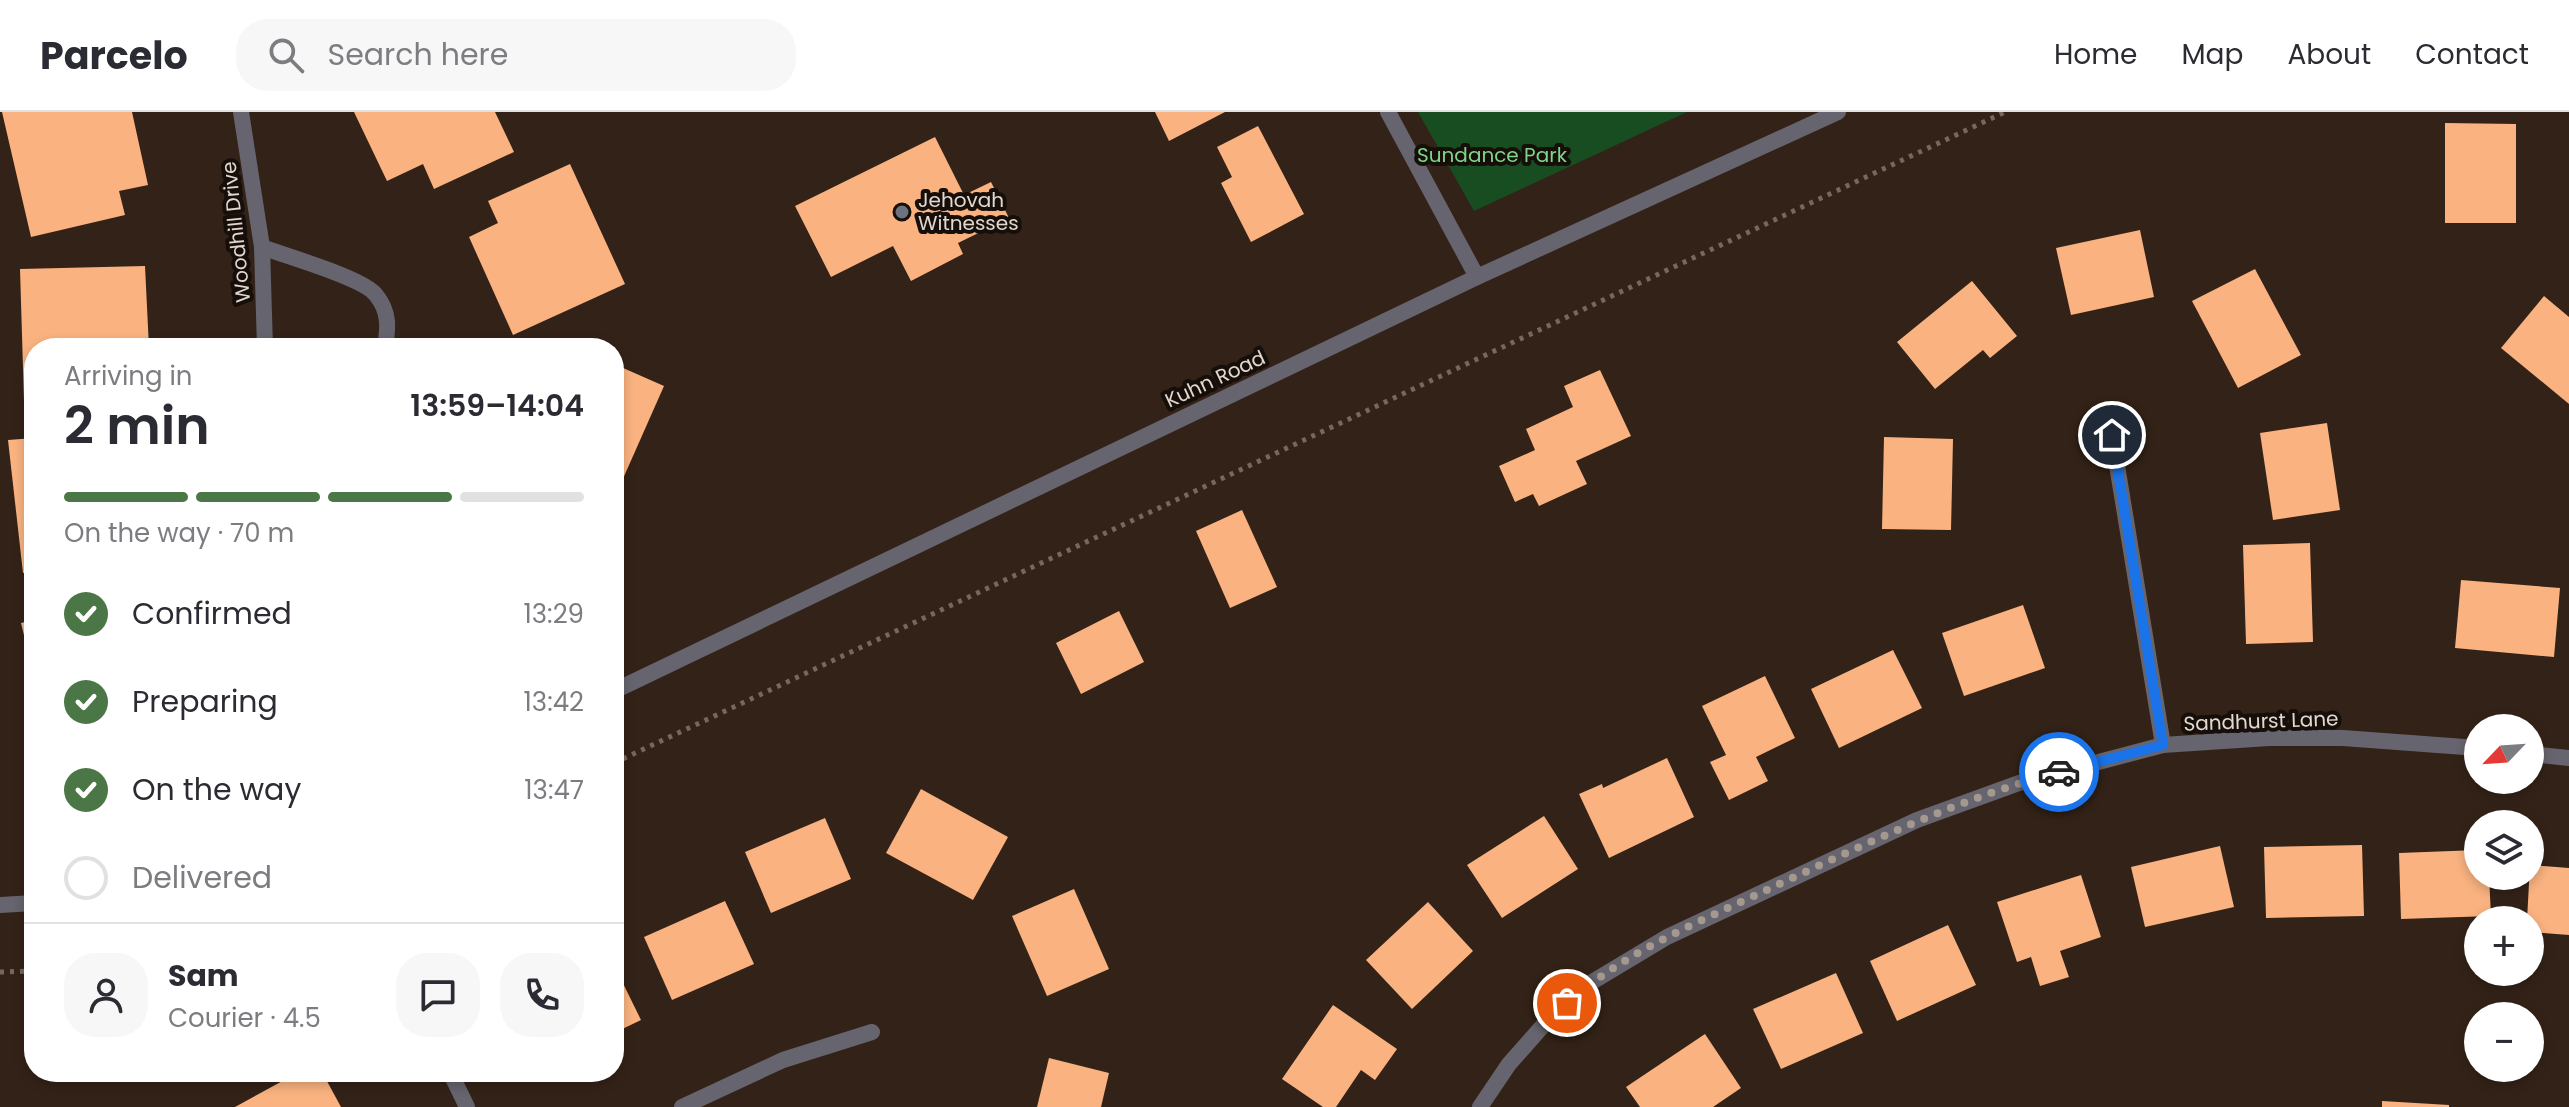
<!DOCTYPE html>
<html lang="en">
<head>
<meta charset="utf-8">
<style>
  body { margin:0; font-family:Poppins,sans-serif; background:#f7f7f7; color:#2b2b33; height:100vh; display:flex; flex-direction:column; font-size:30px; white-space:nowrap }
  * { box-sizing:border-box; margin:0 }
  p { font-size:26px; color:#7c7c81 }
  .icon { flex:none; width:44px; height:44px; fill:none; stroke:currentColor; stroke-width:2; stroke-linecap:round; stroke-linejoin:round }
  .map { position:relative; flex:1; overflow:hidden }
  .side { position:absolute; left:24px; top:226px; width:600px; height:744px; display:flex; flex-direction:column; background:#fff; border-radius:32px; box-shadow:0 4px 12px #0003 }
  .side>* { flex:none }
  .needle { width:52px; rotate:245deg }
  .fabs { position:absolute; left:2464px; top:602px; display:grid; gap:16px }
  .fabs a { display:grid; place-items:center; width:80px; height:80px; border-radius:50%; background:#fff; box-shadow:0 4px 12px #0003; font-size:40px }
  .pin { position:absolute; display:grid; place-items:center; width:68px; height:68px; color:#fff; margin:-34px; border:4px solid #fff; border-radius:50%; box-shadow:0 2px 8px #0007 }
  .courier { position:absolute; display:grid; place-items:center; width:80px; height:80px; margin:-40px; border:6px solid #1a73e8; border-radius:50%; background:#fff; color:#222; box-shadow:0 2px 10px #0007 }
  .summary em { font-style:normal; font-weight:600 }
  .summary div { display:flex; flex-direction:column-reverse }
  .summary { display:flex; align-items:center; justify-content:space-between; height:136px; padding:0 40px }
  h1 { font-size:52px; font-weight:600; line-height:60px }
  .bar { display:grid; grid-template-columns:repeat(4,1fr); gap:12px 8px; align-content:center; height:96px; padding:0 40px }
  .bar i { height:10px; border-radius:6px; background:#e1e1e2 }
  .bar .on { background:#4b7645 }
  .bar p { grid-column:span 4 }
  .line { display:flex; align-items:center; gap:20px; padding:0 40px; border-top:2px solid #e1e1e2 }
  .line div { flex:1 }
  .round { display:grid; place-items:center; flex:none; width:84px; height:84px; border-radius:32px; background:#f7f7f7 }
  ol { padding:0 40px; list-style:none }
  li { display:flex; align-items:center; gap:24px; height:88px }
  li p { margin-inline-start:auto }
  li .icon { padding:8px; border-radius:50%; background:#4b7645; color:#fff; stroke-width:4 }
  li:last-child { color:#7c7c81 }
  li i { width:44px; height:44px; border:4px solid #e1e1e2; border-radius:50% }
  header { display:flex; align-items:center; gap:48px; box-sizing:border-box; height:112px; padding:0 40px; background:#fff; border-bottom:2px solid #e1e1e2 }
  header strong { font-size:38px }
  nav { display:flex; gap:44px; margin-inline-start:auto; font-size:28px }
  .search { width:560px; height:72px; background:#f7f7f7; display:flex; align-items:center; gap:20px; box-sizing:border-box; padding:0 28px; border-radius:32px; color:#7c7c81; font-size:30px }
  .map>svg:first-child { display:block }
  .green { fill:#184d22 }
  .building { fill:#fab380 }
  .lines { fill:none; stroke-linecap:round; stroke-linejoin:round }
  .path { stroke:#77685f; stroke-width:5; stroke-dasharray:4 6; stroke-linecap:butt }
  .street { stroke:#66646e; stroke-width:16 }
  .done { stroke:#a5988f; stroke-width:8; stroke-dasharray:0 14.4 }
  .route { stroke:#1a73e8; stroke-width:10 }
  .worship-dot { fill:#6b7280; stroke:#150e09; stroke-width:3 }
  .labels { text-anchor:middle; stroke-width:8; stroke-linejoin:round; paint-order:stroke }
  .park-label { font-size:20px; fill:#7ed689; stroke:#150e09 }
  .poi-label { font-size:20px; fill:#e3d7d0; stroke:#150e09; text-anchor:start }
  .street-label { font-size:20px; fill:#e3d7d0; stroke:#150e09 }
</style>
</head>
<body>
<header>
<strong>Parcelo</strong>
<div class="search"><svg class="icon" aria-label="search" viewBox="0 0 24 24"><circle cx="10" cy="10" r="6"/><path d="M15 15l6 6"/></svg>Search here</div>
<nav><a>Home</a><a>Map</a><a>About</a><a>Contact</a></nav>
</header>
<div class="map">
<svg width="2569" height="995" viewBox="0 0 2569 995">
  <rect width="100%" height="100%" fill="#332217"/>
  <path class="green" d="M1418,0H1687L1474,99Z"/>
  <g class="building">
    <path d="M2,0H132L148,73L119,79L125,103L31,125Z"/>
    <path d="M354,0H495L514,40L434,77L423,52L387,69Z"/>
    <path d="M1155,0H1225L1169,29Z"/>
    <path d="M2445,11L2516,12V111H2445Z"/>
    <path d="M1258,14L1304,102L1251,130L1221,71L1232,65L1217,35Z"/>
    <path d="M935,25L964,83L991,70L1009,106L958,131L963,142L911,169L893,134L831,165L795,94Z"/>
    <path d="M570,52L625,172L513,223L469,125L498,111L488,89Z"/>
    <path d="M2140,118L2154,185L2071,203L2056,136Z"/>
    <path d="M145,154L149,236H34V289H24L20,157Z"/>
    <path d="M2255,157L2301,243L2238,276L2192,189Z"/>
    <path d="M1972,169L2017,224L1990,246L1983,238L1935,277L1897,230Z"/>
    <path d="M2544,184L2569,205V292L2501,236Z"/>
    <path d="M614,252L664,274L614,387Z"/>
    <path d="M1600,258L1631,324L1576,349L1587,372L1539,394L1533,382L1515,390L1499,354L1535,338L1526,317L1573,295L1564,274Z"/>
    <path d="M2327,311L2340,398L2273,408L2260,321Z"/>
    <path d="M1884,325L1953,327L1951,418L1882,417Z"/>
    <path d="M34,326V460L23,461L8,328Z"/>
    <path d="M1242,398L1277,475L1230,496L1196,419Z"/>
    <path d="M2310,431L2313,530L2246,532L2243,433Z"/>
    <path d="M2461,468L2560,476L2554,545L2455,536Z"/>
    <path d="M2023,493L2045,556L1964,584L1942,521Z"/>
    <path d="M1119,499L1144,550L1081,582L1056,531Z"/>
    <path d="M34,508V560H33L21,511Z"/>
    <path d="M1893,538L1922,596L1839,636L1811,577Z"/>
    <path d="M1765,564L1795,626L1756,645L1768,669L1729,688L1710,650L1726,643L1702,594Z"/>
    <path d="M1667,646L1694,705L1609,746L1579,682L1602,672L1603,676Z"/>
    <path d="M921,677L1008,725L973,788L886,741Z"/>
    <path d="M1544,704L1578,757L1502,806L1467,753Z"/>
    <path d="M825,706L851,767L771,801L745,740Z"/>
    <path d="M2362,733L2364,804L2266,806L2264,735Z"/>
    <path d="M2220,734L2234,795L2145,815L2131,755Z"/>
    <path d="M2478,738V764H2489L2491,804L2401,807L2399,741Z"/>
    <path d="M2530,753L2569,756V823L2530,820V808H2527Z"/>
    <path d="M2081,763L2101,825L2060,839L2069,865L2040,874L2031,845L2017,850L1997,790Z"/>
    <path d="M1074,777L1109,857L1047,884L1012,804Z"/>
    <path d="M725,789L754,852L672,888L644,825Z"/>
    <path d="M1428,790L1473,839L1412,897L1366,848Z"/>
    <path d="M1948,813L1976,873L1897,909L1870,849Z"/>
    <path d="M614,853L641,908L614,921Z"/>
    <path d="M1836,861L1863,921L1781,957L1753,897Z"/>
    <path d="M1333,893L1397,937L1375,968L1361,958L1336,995H1323L1282,967Z"/>
    <path d="M1705,922L1741,976L1713,995H1640L1626,975Z"/>
    <path d="M1049,946L1109,961L1101,995H1037Z"/>
    <path d="M299,960H322L341,995H235Z"/>
    <path d="M2382,989L2449,993V995H2382Z"/>
  </g>
  <g class="lines">
    <g class="path">
      <path d="M614,651L2005,0"/>
      <path d="M0,860L34,859"/>
    </g>
    <g class="street">
      <path d="M241,0L262,135L265,236"/>
      <path d="M1388,0L1477,165"/>
      <path d="M262,135C285,144 364,166 376,183C390,200 388,216 385,236"/>
      <path d="M2112,323L2163,633"/>
      <path d="M614,579L1477,165L1838,0"/>
      <path d="M2530,642L2569,646"/>
      <path d="M0,793L34,791"/>
      <path d="M450,960L467,995"/>
      <path d="M682,995L783,948L872,920"/>
      <path d="M1480,995L1509,952L1548,908L1587,873L1667,825L1917,708L2019,671L2163,633L2269,626H2343L2478,636"/>
    </g>
  </g>
  <g class="lines">
    <path class="done" d="M1567,891C1627,838 1704,808 1775,774C1868,731 1960,686 2059,660"/>
    <path class="route" d="M2059,660L2163,633L2112,323"/>
  </g>
  <circle class="worship-dot" cx="902" cy="100" r="8"/>
  <g class="labels">
    <g class="park-label">
      <text x="1492" y="50">Sundance Park</text>
    </g>
    <g class="poi-label">
      <text x="918" y="95">Jehovah<tspan x="918" dy="23">Witnesses</tspan></text>
    </g>
    <g class="street-label">
      <text transform="translate(236 120) rotate(-96)" y="7">Woodhill Drive</text>
      <text transform="translate(1215 267) rotate(-25)" y="7">Kuhn Road</text>
      <text transform="translate(2261 609) rotate(-2)" y="7">Sandhurst Lane</text>
    </g>
  </g>
</svg>
<div class="fabs">
<a><svg class="needle" viewBox="-14 -14 28 28"><path d="M0-13l5 13h-10z" fill="#e53935"/><path d="M0 13l5-13h-10z" fill="#7c7c81"/></svg></a>
<a><svg class="icon" aria-label="layers" viewBox="0 0 24 24"><path d="M12 4l9 5-9 5-9-5zM3 14l9 5 9-5"/></svg></a>
<a>+</a>
<a>−</a>
</div>
<div class="pin" style="left:1567px;top:891px;background:#ea580c"><svg class="icon" aria-label="bag" viewBox="0 0 24 24"><path d="M5 8h14l-1 12H6zM9 8a3 3 0 0 1 6 0"/></svg></div>
<div class="pin" style="left:2112px;top:323px;background:#1f2937"><svg class="icon" aria-label="home" viewBox="0 0 24 24"><path d="M3 11l9-7 9 7M6 9v11h12V9"/></svg></div>
<div class="courier" style="left:2059px;top:660px"><svg class="icon" aria-label="car" viewBox="0 0 24 24"><path d="M5 17H2v-5l4-1 3-4h7l3 4 3 1v5h-3M9 17h6M6 11h13"/><circle cx="7" cy="17" r="2"/><circle cx="17" cy="17" r="2"/></svg></div>
<section class="side">
<div class="summary"><div><h1>2 min</h1><p>Arriving in</p></div><em>13:59–14:04</em></div>
<div class="bar"><i class="on"></i><i class="on"></i><i class="on"></i><i></i><p>On the way · 70 m</p></div>
<ol>
<li><svg class="icon" aria-label="check" viewBox="0 0 24 24"><path d="M5 12l5 5 9-10"/></svg>Confirmed<p>13:29</p></li>
<li><svg class="icon" aria-label="check" viewBox="0 0 24 24"><path d="M5 12l5 5 9-10"/></svg>Preparing<p>13:42</p></li>
<li><svg class="icon" aria-label="check" viewBox="0 0 24 24"><path d="M5 12l5 5 9-10"/></svg>On the way<p>13:47</p></li>
<li><i></i>Delivered</li>
</ol>
<div class="line" style="height:144px"><a class="round"><svg class="icon" aria-label="person" viewBox="0 0 24 24"><circle cx="12" cy="8" r="4"/><path d="M4 21q1-7 8-7t8 7"/></svg></a><div><b>Sam</b><p>Courier · 4.5</p></div><a class="round"><svg class="icon" aria-label="chat" viewBox="0 0 24 24"><path d="M4 5h16v11H9l-5 4z"/></svg></a><a class="round"><svg class="icon" aria-label="phone" viewBox="0 0 24 24"><path d="M5 4h4l2 5-3 2q2 4 5 5l2-3 5 2v4C11 20 4 13 5 4z"/></svg></a></div>
</section>
</div>
</body>
</html>
